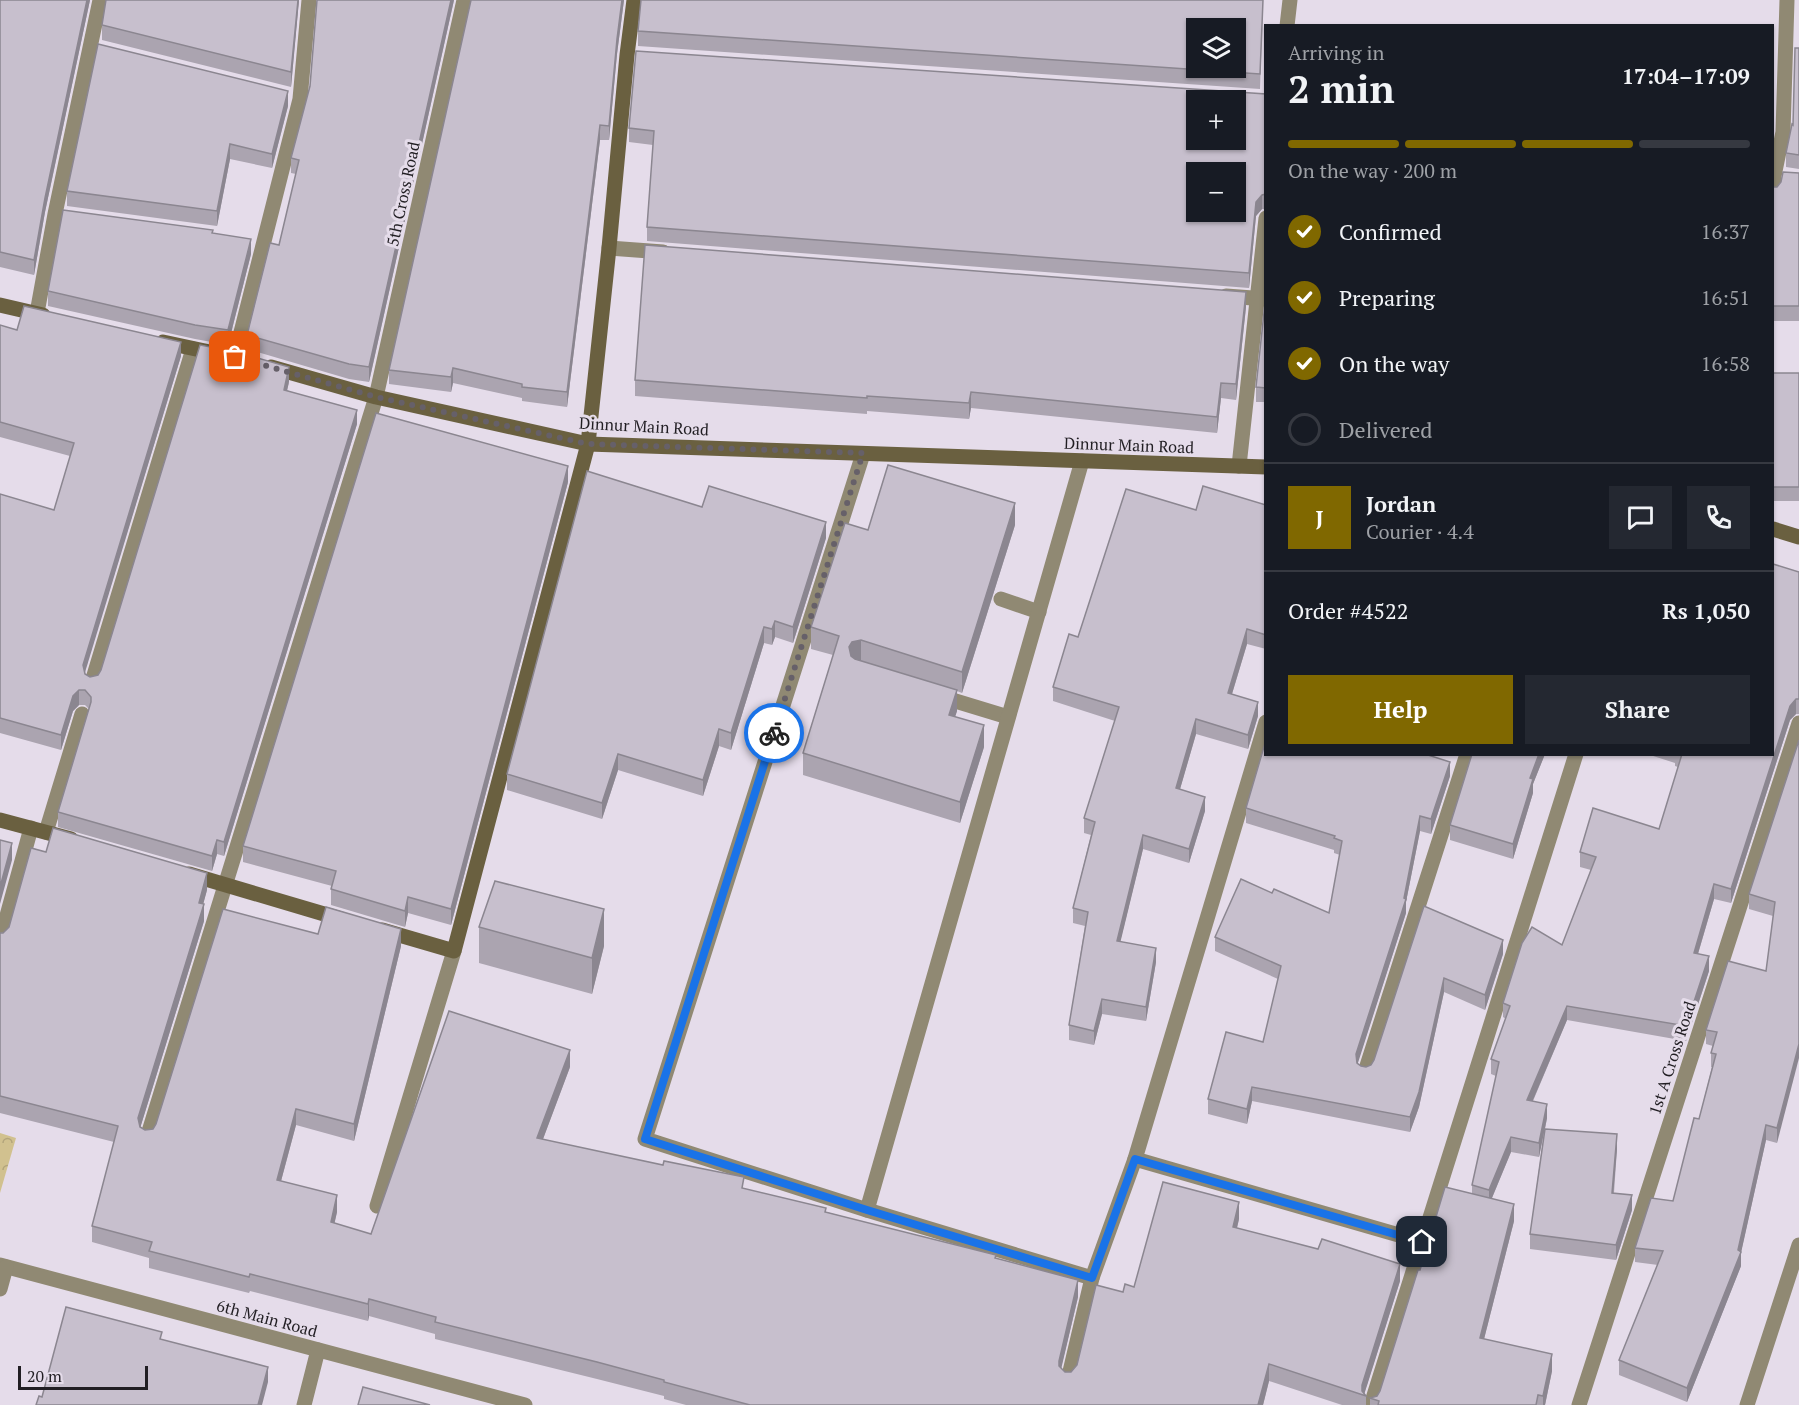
<!DOCTYPE html>
<html lang="en">
<head>
<meta charset="utf-8">
<style>
  body { margin:0; font-family:"PT Serif",serif; background:#242831; color:#f1f3f6; height:100vh; display:flex; flex-direction:column; font-size:22px; white-space:nowrap }
  * { box-sizing:border-box; margin:0 }
  p { font-size:20px; color:#9ea1a6 }
  .icon { flex:none; width:33px; height:33px; fill:none; stroke:currentColor; stroke-width:2; stroke-linecap:round; stroke-linejoin:round }
  .map { position:relative; flex:1; overflow:hidden }
  .side { position:absolute; left:1264px; top:24px; width:510px; height:732px; display:flex; flex-direction:column; background:#171b24; border-radius:0px; box-shadow:0 2px 4px #0004 }
  .side>* { flex:none }
  .tools { position:absolute; left:1186px; top:18px; display:grid; gap:12px }
  .tools a { display:grid; place-items:center; width:60px; height:60px; border-radius:0px; background:#171b24; box-shadow:0 2px 4px #0004; font-size:30px }
  .scale { position:absolute; left:18px; bottom:15px; width:130px; box-sizing:border-box; padding-left:6px; border:3px solid #211e23; border-top:0; font-size:16px; line-height:21px; white-space:nowrap; color:#211e23; -webkit-text-stroke:4px #e5dcea; paint-order:stroke }
  .pin { position:absolute; display:grid; place-items:center; width:51px; height:51px; color:#fff; margin:-26px; border-radius:12px; box-shadow:0 3px 9px #0006 }
  .courier { position:absolute; display:grid; place-items:center; width:60px; height:60px; margin:-30px; border:4px solid #1a73e8; border-radius:50%; background:#fff; color:#222; box-shadow:0 2px 8px #0007 }
  .summary em { font-style:normal; font-weight:600 }
  .summary div { display:flex; flex-direction:column-reverse }
  .summary { display:flex; align-items:center; justify-content:space-between; height:102px; padding:0 24px }
  h1 { font-size:39px; font-weight:600; line-height:45px }
  .bar { display:grid; grid-template-columns:repeat(4,1fr); gap:9px 6px; align-content:center; height:72px; padding:0 24px }
  .bar i { height:8px; border-radius:4px; background:#363941 }
  .bar .selected { background:#806800 }
  .bar p { grid-column:span 4 }
  .line { display:flex; align-items:center; gap:15px; padding:0 24px; border-top:2px solid #363941 }
  .line div { flex:1 }
  .round { display:grid; place-items:center; flex:none; width:63px; height:63px; border-radius:0px; background:#242831 }
  ol { padding:0 24px; list-style:none }
  li { display:flex; align-items:center; gap:18px; height:66px }
  li p { margin-inline-start:auto }
  li .icon { padding:6px; border-radius:50%; background:#806800; color:#fff; stroke-width:4 }
  li:last-child { color:#9ea1a6 }
  li i { width:33px; height:33px; border:3px solid #363941; border-radius:50% }
  .action { display:flex; gap:12px; margin-top:auto; padding:12px 24px }
  .action a { flex:1; height:69px; border-radius:0px; background:#806800; color:#fff; font-size:24px; font-weight:600; line-height:69px; text-align:center }
  .action a+a { background:#242831; color:#f1f3f6 }
  .map>svg:first-child { display:block }
  .park { fill:url(#park-crowns) }
  .lines { fill:none; stroke-linecap:round; stroke-linejoin:round }
  .street { stroke:#908973; stroke-width:15 }
  .secondary { stroke:#6a6040; stroke-width:15 }
  .wall { fill:#aba4b0 }
  .shaded-wall { fill:#8b8690 }
  .building { fill:#c7bfcd; stroke:#8b8690; stroke-width:1.5; fill-rule:evenodd }
  .done { stroke:#666069; stroke-width:6; stroke-dasharray:0 10.8 }
  .route { stroke:#1a73e8; stroke-width:8 }
  .labels { text-anchor:middle; stroke-width:6; stroke-linejoin:round; paint-order:stroke }
  .street-label { font-size:16px; fill:#211e23; stroke:#e5dcea }
</style>
</head>
<body>
<div class="map">
<svg width="1799" height="1405" viewBox="0 0 1799 1405">
  <defs>
    <pattern id="park-crowns" width="20" height="18" patternUnits="userSpaceOnUse" patternTransform="scale(1.5)"><rect width="20" height="18" fill="#d1c18f"/><path d="M2 6a3 3 0 1 1 6 0M12 15a3 3 0 1 1 6 0" fill="none" stroke="#b3a57b"/></pattern>
  </defs>
  <rect width="100%" height="100%" fill="#e5dcea"/>
  <path class="park" d="M0,1133L16,1138L0,1193Z"/>
  <g class="lines">
    <g class="street">
      <path d="M1287,26L1290,0"/>
      <path d="M1773,192L1774,176L1783,132L1787,0"/>
      <path d="M609,248L663,252"/>
      <path d="M1226,296L1266,299"/>
      <path d="M37,313L55,214L100,0"/>
      <path d="M235,356L300,99L309,0"/>
      <path d="M863,454L645,1139L867,1210L1092,1278L1135,1159"/>
      <path d="M1239,466L1266,218"/>
      <path d="M1001,599L1039,612"/>
      <path d="M92,682L193,349"/>
      <path d="M939,696L1008,717"/>
      <path d="M1266,722L1135,1159L1423,1242"/>
      <path d="M46,832L82,714"/>
      <path d="M0,941L31,828"/>
      <path d="M1365,1072L1467,754"/>
      <path d="M147,1138L376,397L464,0"/>
      <path d="M377,1206L454,951"/>
      <path d="M867,1210L1082,461"/>
      <path d="M0,1265L525,1405"/>
      <path d="M0,1289L6,1267"/>
      <path d="M1068,1380L1092,1278"/>
      <path d="M304,1405L318,1350"/>
      <path d="M1371,1405L1576,754"/>
      <path d="M1579,1405L1799,723"/>
      <path d="M1747,1405L1799,1245"/>
    </g>
    <g class="secondary">
      <path d="M0,305L43,315"/>
      <path d="M163,342L219,354"/>
      <path d="M271,367L376,397L588,444L1266,467"/>
      <path d="M1773,529L1799,537"/>
      <path d="M0,820L71,839"/>
      <path d="M189,874L341,919"/>
      <path d="M382,930L454,951L588,444L609,248L627,55L634,0"/>
    </g>
  </g>
  <g class="wall">
    <path d="M0,0H90L45,212L34,275L0,267Z"/>
    <path d="M106,0H299L291,87L102,40V25Z"/>
    <path d="M317,0H454L369,382L349,379L247,349V335L279,245L296,174L291,173V158L310,86Z"/>
    <path d="M471,0H624L617,54L609,140H600L567,407L522,401V398L453,383L451,392L389,384V370Z"/>
    <path d="M641,0H1263L1260,89L638,46V31Z"/>
    <path d="M1799,48V169L1786,167V153L1793,125Z"/>
    <path d="M1266,94V209H1262L1256,216L1249,288L647,241V227L653,145L629,142V128Z"/>
    <path d="M288,106L272,168L230,159L217,226L67,206V191Z"/>
    <path d="M1799,173V321H1773V187H1777Z"/>
    <path d="M213,233L251,254L228,345L195,339L48,306V291Z"/>
    <path d="M1266,294V402H1256V387Z"/>
    <path d="M1246,307L1236,400L1221,398L1217,433L971,408L969,419L867,411V414L635,396V380Z"/>
    <path d="M0,325L17,330L181,356L84,673L90,677L98,675L289,382L287,390L357,424L224,856L217,854L212,871L58,827V812L89,709L85,705H79L73,711L61,750L0,733V494L54,510L70,456L0,437Z"/>
    <rect x="1773" y="373" width="26" height="128"/>
    <path d="M568,482L451,925L408,913L405,927L331,905V889L332,886L243,862V846Z"/>
    <path d="M1266,505V649L1247,644L1232,694L1258,716L1248,749L1196,734L1180,789L1205,811L1189,863L1143,849L1120,942L1156,962L1146,1021L1102,1014L1094,1045L1069,1040V1025L1085,926L1073,923V908L1091,835L1084,833V818L1115,721L1053,701V687L1078,637L1196,510Z"/>
    <path d="M702,507L826,538L793,643L775,637L772,645L764,643L731,750L719,746L703,796L618,770L602,819L507,790V774Z"/>
    <path d="M1015,525L962,693L957,691V711L955,716L984,747L960,823L803,775V753L833,655L811,649V627L868,530Z"/>
    <path d="M1799,572V714H1796L1790,720L1731,903L1714,899L1698,954L1709,971L1686,1041L1567,1020L1533,1101L1547,1118L1545,1129L1617,1149L1614,1193L1632,1210L1616,1260L1530,1249V1234L1544,1132L1539,1157L1511,1152L1492,1198L1514,1221L1484,1339L1552,1371L1545,1405H1370V1398L1377,1396L1380,1391L1420,1270L1472,1194V1185L1496,1076L1491,1074V1059L1506,1019L1503,1017V1003L1562,945L1591,870L1580,867V852L1659,829L1678,767L1675,766V763L1647,754H1773Z"/>
    <path d="M1799,740L1777,1143L1766,1140L1741,1252V1266L1687,1402L1619,1375V1360L1658,1265L1635,1262V1248L1673,1201L1699,1119L1712,1067H1711V1053L1713,1046L1706,1044V1030L1766,971L1773,916L1749,909V894Z"/>
    <path d="M1472,754H1545L1533,784V793L1513,859L1450,840V825Z"/>
    <path d="M1450,776L1431,834L1420,831L1406,902V913L1357,1064L1361,1066L1366,1067L1371,1065L1374,1060L1424,906L1503,954L1485,1010L1444,992L1419,1107L1410,1132L1252,1101L1247,1124L1208,1114V1099L1263,1042L1278,979L1215,951V937L1272,893L1329,913L1340,855L1334,853V850L1246,823V808Z"/>
    <path d="M207,890L203,904L204,921L140,1128L145,1130L153,1129L318,934L401,946L354,1141L296,1125L281,1181L337,1212L334,1224L371,1234L570,1067L543,1139L744,1189L996,1259L1078,1297L1061,1368L1065,1372H1071L1077,1365L1123,1292L1134,1287L1239,1219L1237,1228L1400,1281L1364,1394L1366,1396V1405H1342L1269,1381L1263,1405H686L664,1399V1396L597,1379L435,1339V1334L369,1316L368,1321L250,1291L249,1293L149,1268V1258L92,1242V1226L114,1142L0,1113V933Z"/>
    <path d="M479,927L604,946L592,994L479,963Z"/>
  </g>
  <g class="shaded-wall">
    <path d="M87,0H90L45,212L34,275V260L45,198Z"/>
    <path d="M298,0H299L291,87V72Z"/>
    <path d="M451,0H454L369,382V367Z"/>
    <path d="M622,0H624L617,54L609,140V126L617,39Z"/>
    <path d="M288,91V106L272,168V154Z"/>
    <path d="M600,125V140L567,407V392Z"/>
    <path d="M230,144V159L217,226V211Z"/>
    <path d="M1262,195V209L1256,216L1249,288V273L1256,202Z"/>
    <path d="M251,239V254L228,345V330Z"/>
    <path d="M1246,292V307L1236,400V384Z"/>
    <path d="M181,342V356L83,679V665Z"/>
    <path d="M289,367V382L284,404V390Z"/>
    <path d="M453,368V383L451,392V377Z"/>
    <path d="M1221,383V398L1217,433V417Z"/>
    <path d="M971,392V408L969,419V403Z"/>
    <path d="M357,410V424L224,856V842Z"/>
    <path d="M568,466V482L451,925V909Z"/>
    <path d="M1015,503V525L962,693V672Z"/>
    <path d="M826,522V538L793,643V627Z"/>
    <path d="M775,621V637L772,645V629Z"/>
    <path d="M764,627V643L731,750V733Z"/>
    <path d="M1247,629V644L1228,707V693Z"/>
    <path d="M861,640V662L852,664L849,647L852,642Z"/>
    <path d="M79,690V705L73,711L61,750V735L73,696Z"/>
    <path d="M957,690V711L949,736V715Z"/>
    <path d="M1796,699V714L1790,720L1731,903V889L1790,706Z"/>
    <path d="M1258,702V716L1248,749V735Z"/>
    <path d="M1196,719V734L1176,803V788Z"/>
    <path d="M984,725V747L960,823V802Z"/>
    <path d="M719,729V746L703,796V780Z"/>
    <path d="M618,754V770L602,819V803Z"/>
    <path d="M1539,754H1545L1533,784V793L1513,859V844L1530,778Z"/>
    <path d="M1450,762V776L1431,834V819Z"/>
    <path d="M1205,797V811L1189,863V849Z"/>
    <path d="M1420,816V831L1406,902V913L1356,1069V1054L1404,898Z"/>
    <path d="M1143,835V849L1117,956V941Z"/>
    <path d="M217,840V854L212,871V856Z"/>
    <path d="M12,843V860L0,904V887Z"/>
    <path d="M207,873V890L200,916L204,904V921L138,1135V1118Z"/>
    <path d="M1714,884V899L1694,967V953Z"/>
    <path d="M408,897V913L405,927V911Z"/>
    <path d="M604,909V946L592,994V958Z"/>
    <path d="M401,929V946L354,1141V1124Z"/>
    <path d="M1503,940V954L1485,1010V995Z"/>
    <path d="M1156,948V962L1146,1021V1007Z"/>
    <path d="M1709,956V971L1686,1041V1026Z"/>
    <path d="M1444,978V992L1419,1107L1410,1132V1117Z"/>
    <path d="M1102,999V1014L1094,1045V1031Z"/>
    <path d="M1567,1006V1020L1527,1114V1100Z"/>
    <path d="M1799,1044V1058L1777,1143V1128Z"/>
    <path d="M570,1050V1067L537,1155V1138Z"/>
    <path d="M1252,1087V1101L1247,1124V1109Z"/>
    <path d="M1547,1104V1118L1539,1157V1143Z"/>
    <path d="M296,1109V1125L277,1196V1180Z"/>
    <path d="M1766,1125V1140L1741,1253V1252V1266L1687,1402V1388L1738,1250Z"/>
    <path d="M1617,1134V1149L1612,1208V1193Z"/>
    <path d="M1511,1137V1152L1489,1205V1190Z"/>
    <path d="M337,1195V1212L331,1239V1222Z"/>
    <path d="M1632,1195V1210L1616,1260V1245Z"/>
    <path d="M1239,1202V1219L1233,1244V1227Z"/>
    <path d="M1514,1204V1221L1480,1355V1338Z"/>
    <path d="M1400,1264V1281L1364,1395H1362V1385Z"/>
    <path d="M1078,1280V1297L1059,1378V1361Z"/>
    <path d="M369,1299V1316L368,1321V1304Z"/>
    <path d="M1552,1354V1371L1545,1405H1543V1396Z"/>
    <path d="M1269,1364V1381L1263,1405H1258Z"/>
    <path d="M268,1367V1382L262,1405H258Z"/>
  </g>
  <g class="building">
    <path d="M0,0H87L45,198L34,260L0,252Z"/>
    <path d="M106,0H298L291,72L102,25Z"/>
    <path d="M317,0H451L369,367L349,364L247,335L270,243L279,245L299,160L291,158L310,86Z"/>
    <path d="M471,0H622L617,39L609,126L600,125L567,392L522,387V384L453,368L451,377L389,370Z"/>
    <path d="M641,0H1263L1260,74L638,31ZM1197,28H1236V68H1197Z"/>
    <path d="M98,44L288,91L272,154L230,144L217,211L67,191Z"/>
    <path d="M1795,48H1799V155L1786,153L1792,124L1793,125Z"/>
    <path d="M636,51L1266,94V194L1262,195L1256,202L1249,273L647,227L654,131L629,128ZM1197,100H1236V140H1197ZM1197,172H1236V212H1197Z"/>
    <path d="M1783,172L1799,173V306H1773V187H1777L1781,182Z"/>
    <path d="M63,210L213,230L212,233L251,239L228,330L195,325L48,291Z"/>
    <path d="M645,245L1246,292L1236,384L1221,383L1217,417L971,392L969,403L867,396V398L635,380Z"/>
    <path d="M1266,294V388L1256,387Z"/>
    <path d="M24,306L181,342L83,665L85,674L90,677L98,675L101,670L200,345L233,351L289,367L284,390L357,410L224,842L217,840L212,856L58,812L91,702V697L85,690H79L73,696L61,735L0,718V494L54,510L74,443L0,422V325L17,330Z"/>
    <rect x="1773" y="373" width="26" height="114"/>
    <path d="M376,413L568,466L451,909L408,897L405,911L331,889L336,871L243,846Z"/>
    <path d="M888,465L1015,503L962,672L861,640L852,642L849,647L851,656L855,659L957,690L949,715L984,725L960,802L803,753L839,636L811,627L845,523L868,530Z"/>
    <path d="M587,471L702,507L709,486L826,522L793,627L775,621L772,629L764,627L731,733L719,729L703,780L618,754L602,803L507,774Z"/>
    <path d="M1203,486L1266,505V635L1247,629L1228,693L1258,702L1248,735L1196,719L1176,788L1205,797L1189,849L1143,835L1117,941L1156,948L1146,1007L1102,999L1094,1031L1069,1025L1088,912L1073,908L1095,822L1084,818L1119,707L1053,687L1069,634L1078,637L1126,489L1196,510Z"/>
    <path d="M1773,564L1799,572V699H1796L1790,706L1731,889L1714,884L1694,953L1709,956L1686,1026L1567,1006L1527,1100L1547,1104L1539,1143L1511,1137L1489,1190L1472,1185L1499,1062L1491,1059L1510,1006L1503,1003L1522,943L1532,927L1562,945L1596,857L1580,852L1593,808L1659,829L1682,754H1773Z"/>
    <path d="M1266,740V754H1425L1450,762L1431,819L1420,816L1404,898L1406,899L1356,1054L1357,1063L1361,1066L1366,1067L1371,1065L1374,1060L1424,906L1503,940L1485,995L1444,978L1419,1092L1410,1117L1252,1087L1247,1109L1208,1099L1226,1032L1263,1042L1281,966L1215,937L1241,879L1272,893L1274,889L1329,913L1342,841L1334,838L1335,836L1246,808Z"/>
    <path d="M1799,740V1044L1777,1128L1766,1125L1738,1250L1741,1252L1687,1388L1619,1360L1663,1251L1635,1248L1651,1198L1673,1201L1694,1118L1699,1119L1716,1054L1711,1053L1717,1032L1706,1030L1728,961L1766,971L1775,902L1749,894Z"/>
    <path d="M1472,754H1539L1530,778L1533,779L1513,844L1450,825Z"/>
    <path d="M53,828L207,873L199,903L204,904L138,1118L140,1127L145,1130L153,1129L156,1124L223,909L318,934L326,907L401,929L354,1124L296,1109L277,1180L337,1195L331,1222L371,1234L449,1011L570,1050L537,1138L663,1165L664,1161L744,1177L742,1188L826,1208L825,1212L996,1255L995,1258L1078,1280L1059,1361V1366L1065,1372H1071L1077,1365L1096,1285L1123,1292L1125,1284L1134,1287L1163,1182L1239,1202L1233,1227L1318,1249L1322,1239L1400,1264L1362,1385V1391L1366,1396L1269,1364L1258,1405H750L664,1382V1380L597,1362L435,1322L436,1317L369,1299L368,1304L250,1274L249,1277L149,1251L152,1242L92,1226L118,1126L0,1096V933H3L9,927L31,848L46,852Z"/>
    <path d="M0,840L12,843L0,887Z"/>
    <path d="M495,881L604,909L592,958L479,927Z"/>
    <path d="M1545,1129L1617,1134L1612,1193L1632,1195L1616,1245L1530,1234Z"/>
    <path d="M1445,1187L1514,1204L1480,1338L1552,1354L1543,1396L1538,1395L1536,1405H1378L1379,1401L1370,1398L1377,1396L1380,1391L1418,1270H1420Z"/>
    <path d="M66,1307L162,1332L160,1339L268,1367L258,1405H36L39,1396L42,1397Z"/>
    <path d="M363,1387L430,1405H358Z"/>
  </g>
  <g class="lines">
    <path class="done" d="M235,357L376,397L588,444L863,453L774,733"/>
    <path class="route" d="M774,733L645,1139L867,1210L1092,1278L1135,1159L1422,1242"/>
  </g>
  <g class="labels">
    <g class="street-label">
      <text transform="translate(403 194) rotate(-78)" y="6">5th Cross Road</text>
      <text transform="translate(644 426) rotate(3)" y="6">Dinnur Main Road</text>
      <text transform="translate(1129 445) rotate(2)" y="6">Dinnur Main Road</text>
      <text transform="translate(1672 1058) rotate(-72)" y="6">1st A Cross Road</text>
      <text transform="translate(267 1318) rotate(15)" y="6">6th Main Road</text>
    </g>
  </g>
</svg>
<div class="tools">
<a><svg class="icon" aria-label="layers" viewBox="0 0 24 24"><path d="M12 4l9 5-9 5-9-5zM3 14l9 5 9-5"/></svg></a>
<a>+</a>
<a>−</a>
</div>
<div class="scale">20 m</div>
<div class="pin" style="left:235px;top:357px;background:#ea580c"><svg class="icon" aria-label="bag" viewBox="0 0 24 24"><path d="M5 8h14l-1 12H6zM9 8a3 3 0 0 1 6 0"/></svg></div>
<div class="pin" style="left:1422px;top:1242px;background:#1f2937"><svg class="icon" aria-label="home" viewBox="0 0 24 24"><path d="M3 11l9-7 9 7M6 9v11h12V9"/></svg></div>
<div class="courier" style="left:774px;top:733px"><svg class="icon" aria-label="bike" viewBox="0 0 24 24"><circle cx="6" cy="16" r="4"/><circle cx="18" cy="16" r="4"/><path d="M6 16l4-8h5l3 8M10 8l3 8H6M13 5h3"/></svg></div>
<section class="side">
<div class="summary"><div><h1>2 min</h1><p>Arriving in</p></div><em>17:04–17:09</em></div>
<div class="bar"><i class="selected"></i><i class="selected"></i><i class="selected"></i><i></i><p>On the way · 200 m</p></div>
<ol>
<li><svg class="icon" aria-label="check" viewBox="0 0 24 24"><path d="M5 12l5 5 9-10"/></svg>Confirmed<p>16:37</p></li>
<li><svg class="icon" aria-label="check" viewBox="0 0 24 24"><path d="M5 12l5 5 9-10"/></svg>Preparing<p>16:51</p></li>
<li><svg class="icon" aria-label="check" viewBox="0 0 24 24"><path d="M5 12l5 5 9-10"/></svg>On the way<p>16:58</p></li>
<li><i></i>Delivered</li>
</ol>
<div class="line" style="height:108px"><b class="round" style="background:#806800;color:#fff">J</b><div><b>Jordan</b><p>Courier · 4.4</p></div><a class="round"><svg class="icon" aria-label="chat" viewBox="0 0 24 24"><path d="M4 5h16v11H9l-5 4z"/></svg></a><a class="round"><svg class="icon" aria-label="phone" viewBox="0 0 24 24"><path d="M5 4h4l2 5-3 2q2 4 5 5l2-3 5 2v4C11 20 4 13 5 4z"/></svg></a></div>
<div class="line" style="height:78px"><div>Order #4522</div><b>Rs 1,050</b></div>
<div class="action"><a>Help</a><a>Share</a></div>
</section>
</div>
</body>
</html>
